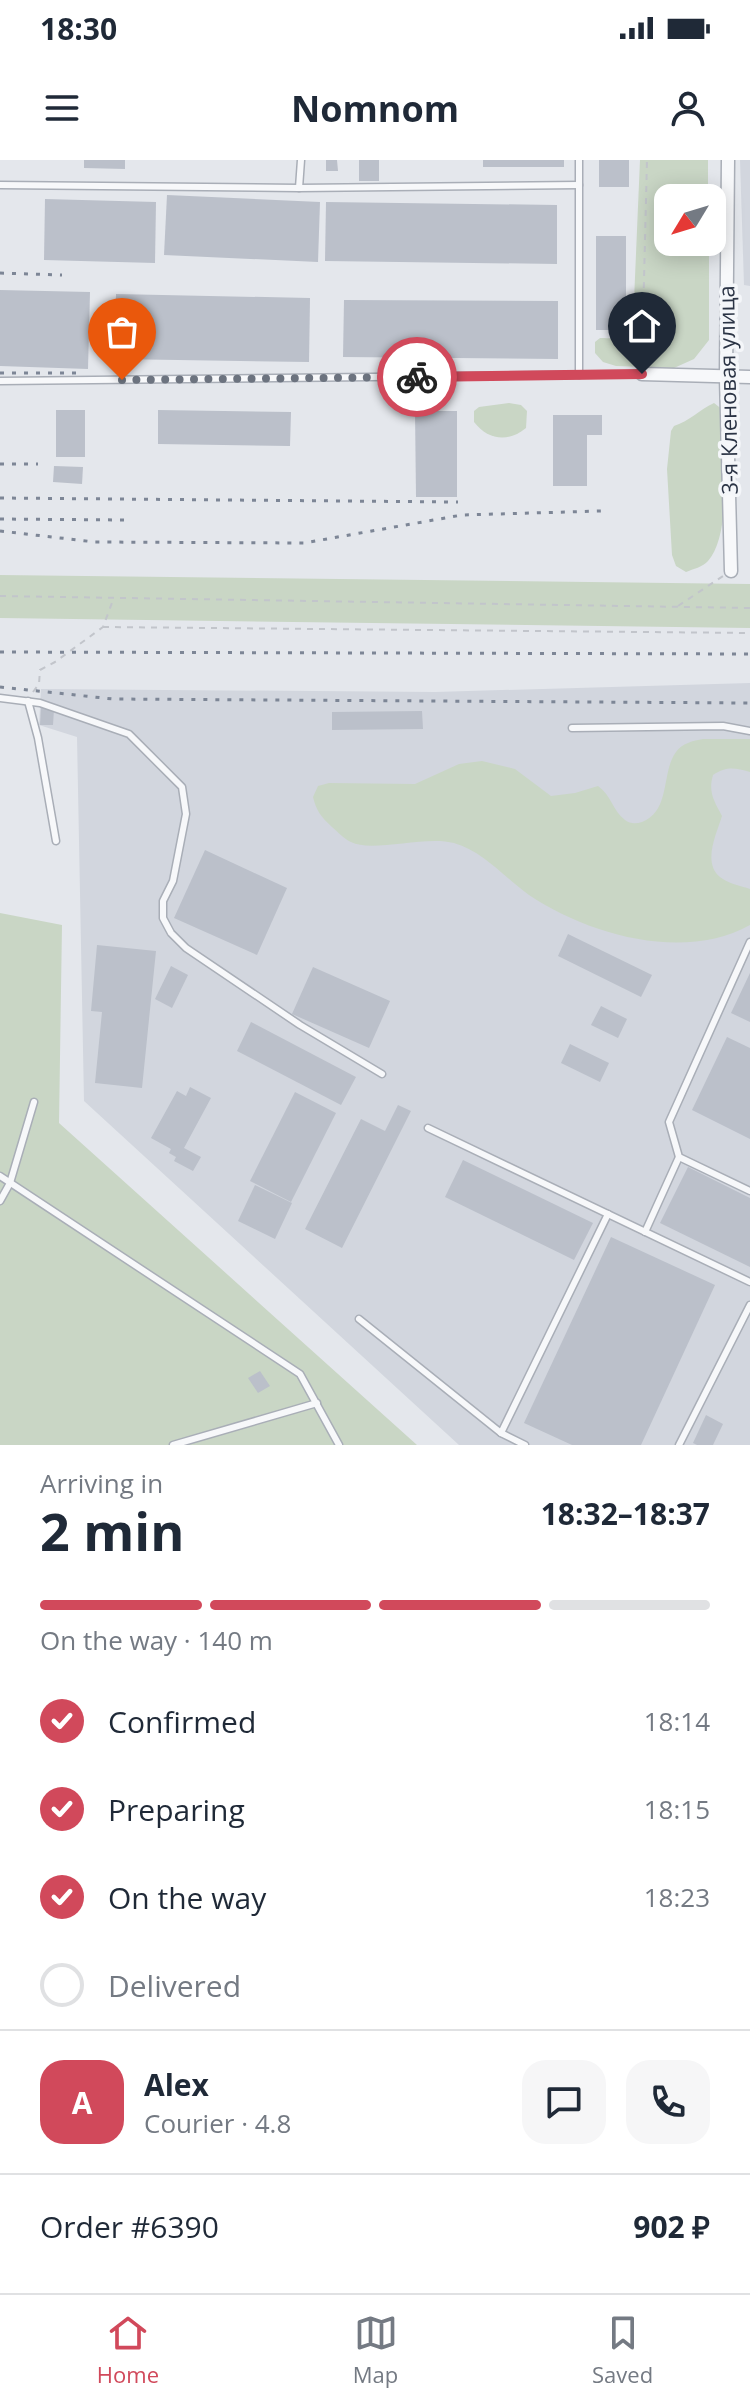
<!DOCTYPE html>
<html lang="en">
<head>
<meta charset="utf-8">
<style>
  body { margin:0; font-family:"Open Sans",sans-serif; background:#f6f6f7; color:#1f2937; height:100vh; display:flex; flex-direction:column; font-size:30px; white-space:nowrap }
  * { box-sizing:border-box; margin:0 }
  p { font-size:26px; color:#747a83 }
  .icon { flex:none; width:44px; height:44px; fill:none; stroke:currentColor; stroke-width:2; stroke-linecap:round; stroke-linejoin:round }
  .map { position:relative; height:1285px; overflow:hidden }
  .details { display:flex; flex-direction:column; background:#fff; flex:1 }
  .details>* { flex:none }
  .needle { width:52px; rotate:232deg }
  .buttons { position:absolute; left:654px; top:24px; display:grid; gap:16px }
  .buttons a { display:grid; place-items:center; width:72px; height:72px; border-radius:16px; background:#fff; box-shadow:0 4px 20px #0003; font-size:40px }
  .pin { position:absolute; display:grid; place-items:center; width:68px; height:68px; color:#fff; margin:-82px -34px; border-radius:50% 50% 50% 0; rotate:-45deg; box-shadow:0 0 8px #0007 }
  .pin .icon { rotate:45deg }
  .courier { position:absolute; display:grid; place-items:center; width:80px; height:80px; margin:-40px; border:6px solid #d1495b; border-radius:50%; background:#fff; color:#222; box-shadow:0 2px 10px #0007 }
  .headline em { font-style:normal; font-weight:700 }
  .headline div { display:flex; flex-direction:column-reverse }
  .headline { display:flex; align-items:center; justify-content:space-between; height:136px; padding:0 40px }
  h1 { font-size:52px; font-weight:700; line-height:60px }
  .bar { display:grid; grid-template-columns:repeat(4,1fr); gap:12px 8px; align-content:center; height:96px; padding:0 40px }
  .bar i { height:10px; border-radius:6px; background:#e0e1e3 }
  .bar .selected { background:#d1495b }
  .bar p { grid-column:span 4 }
  .line { display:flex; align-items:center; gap:20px; padding:0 40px; border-top:2px solid #e0e1e3 }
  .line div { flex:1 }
  .round { display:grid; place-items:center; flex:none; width:84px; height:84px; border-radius:24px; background:#f6f6f7 }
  ol { padding:0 40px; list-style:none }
  li { display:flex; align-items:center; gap:24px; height:88px }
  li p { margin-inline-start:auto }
  li .icon { padding:8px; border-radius:50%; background:#d1495b; color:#fff; stroke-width:4 }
  li:last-child { color:#747a83 }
  li i { width:44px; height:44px; border:4px solid #e0e1e3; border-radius:50% }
  .status { display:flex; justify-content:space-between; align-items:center; height:56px; padding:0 40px; background:#fff; direction:ltr }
  .status svg { height:22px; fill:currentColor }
  header { display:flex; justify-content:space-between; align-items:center; height:104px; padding:0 40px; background:#fff; font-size:36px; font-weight:700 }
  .tab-bar { display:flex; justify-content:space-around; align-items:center; height:112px; border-top:2px solid #e0e1e3; background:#fff; font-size:22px; color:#747a83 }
  .tab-bar a { display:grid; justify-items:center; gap:4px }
  .tab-bar .selected { color:#d1495b }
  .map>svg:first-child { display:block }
  .built { fill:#d2d6de }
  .green { fill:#c9d6c5 }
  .building { fill:#bbc0ca }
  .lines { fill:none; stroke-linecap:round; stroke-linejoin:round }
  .lane-casing { stroke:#a9aeb7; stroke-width:9 }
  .street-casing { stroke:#a9aeb7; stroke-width:15 }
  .path { stroke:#c2c5cb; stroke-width:2; stroke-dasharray:6 6; stroke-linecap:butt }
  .lane { stroke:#f7f8fa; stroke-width:6 }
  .street { stroke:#f7f8fa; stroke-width:12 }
  .rail { stroke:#7d8696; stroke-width:3; stroke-dasharray:4 8; stroke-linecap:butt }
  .done { stroke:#6c737f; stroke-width:8; stroke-dasharray:0 14.4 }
  .route { stroke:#d1495b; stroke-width:10 }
  .labels { text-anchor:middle; stroke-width:7; stroke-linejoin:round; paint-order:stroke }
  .street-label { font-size:22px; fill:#2b3445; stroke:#f4f6f9 }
</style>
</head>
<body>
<div class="status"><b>18:30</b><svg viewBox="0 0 49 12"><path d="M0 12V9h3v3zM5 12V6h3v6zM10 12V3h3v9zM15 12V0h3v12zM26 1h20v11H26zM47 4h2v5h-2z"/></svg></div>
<header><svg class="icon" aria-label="menu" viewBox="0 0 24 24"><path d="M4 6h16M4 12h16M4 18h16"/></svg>Nomnom<svg class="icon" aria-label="person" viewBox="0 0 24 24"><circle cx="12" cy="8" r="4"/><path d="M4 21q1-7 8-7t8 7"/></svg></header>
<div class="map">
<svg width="750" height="1285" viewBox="0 0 750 1285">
  <rect width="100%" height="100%" fill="#e4e7ec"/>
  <g class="built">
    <path d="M740,0H750V126L744,125Z"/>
    <path d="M750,523V1285H459L84,941L77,577L39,565L41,529L435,532Z"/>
  </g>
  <g class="green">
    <path d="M640,0H708V38H668V82H709V180L694,199L674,208L616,206L603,202L595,193V182L600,178C617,178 625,182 633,164Z"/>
    <path d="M509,243L521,245L527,251L526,268C508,283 488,280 474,262V251L479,247Z"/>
    <path d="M714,243L723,250C723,288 733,373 708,401C703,407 693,409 686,412L676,406L672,395L667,309L671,271L674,266C690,261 699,250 714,243Z"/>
    <path d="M0,415L750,424V468L0,458Z"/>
    <path d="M703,579H750V612C735,608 727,606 713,615C708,632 714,641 722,656C717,673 702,702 720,717C727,723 741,726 750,729V765C684,802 589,775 529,735C505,718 483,691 454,683C425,675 372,693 351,682C344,679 338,672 332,667C321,657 316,650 313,637L318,626L329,623L415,624L459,604L482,601L515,609L551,636L575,633L598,626C611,635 613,651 625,660C630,664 636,664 642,662C671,651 661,612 676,592C682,583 693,581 703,579Z"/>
    <path d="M0,753L62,765L59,963L417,1285H0Z"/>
  </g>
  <g class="building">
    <path d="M84,0H125V9L84,8Z"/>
    <path d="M326,0H337L338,11H326Z"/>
    <rect x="359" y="0" width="20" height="21"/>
    <rect x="483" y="0" width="81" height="7"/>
    <rect x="599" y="0" width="30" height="27"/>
    <path d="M167,35L320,42L318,102L164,95Z"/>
    <path d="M45,39L156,42L155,103L44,100Z"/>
    <path d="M326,42L557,45V104L325,101Z"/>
    <rect x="596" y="76" width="30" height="94"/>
    <path d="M0,130L90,132L88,209L0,206Z"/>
    <path d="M116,134L310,138L309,202L115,199Z"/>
    <path d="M344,140L558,141V199L343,197Z"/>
    <rect x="56" y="250" width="29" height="47"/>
    <path d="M158,250L291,252L290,286L158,284Z"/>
    <path d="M415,251H457V337H416Z"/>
    <path d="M553,255H602V275H587V326H553Z"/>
    <path d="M54,306L83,307L82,324L53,322Z"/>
    <path d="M41,548L54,549L53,565H40Z"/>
    <path d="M422,551L423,569L332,570V552Z"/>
    <path d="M205,690L287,728L257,795L174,758Z"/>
    <path d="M568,774L652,815L641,837L558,796Z"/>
    <path d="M97,785L156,791L142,928L95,923L102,852L91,851Z"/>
    <path d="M171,806L188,815L172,848L155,839Z"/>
    <path d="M313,807L390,841L369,888L292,854Z"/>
    <path d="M750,813V862L731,853Z"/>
    <path d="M601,846L627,859L618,878L591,865Z"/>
    <path d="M251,862L356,917L341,945L237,891Z"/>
    <path d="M727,877L750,888V979L692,950Z"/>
    <path d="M570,884L609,903L600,922L561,903Z"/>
    <path d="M190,927L211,938L184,988L201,997L193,1011L174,1001L176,997L169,993L171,989L151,978L177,931L186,936Z"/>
    <path d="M295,932L336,953L291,1042L250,1021Z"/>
    <path d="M398,945L411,951L342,1088L305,1069L361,959L385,971Z"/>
    <path d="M463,1000L593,1063L574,1100L445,1037Z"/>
    <path d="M688,1007L750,1038V1107L660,1063Z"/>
    <path d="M255,1025L292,1043L275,1079L238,1061Z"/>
    <path d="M611,1077L715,1125L641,1285H572L524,1263Z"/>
    <path d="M260,1211L270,1226L258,1233L248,1218Z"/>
    <path d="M706,1255L723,1264L713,1285H697L693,1283Z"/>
  </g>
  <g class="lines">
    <defs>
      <g id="lane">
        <path d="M579,0V215"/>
        <path d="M0,25L299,28L579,25"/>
        <path d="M299,28L301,0"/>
        <path d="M0,221L642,214"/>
        <path d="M0,538L40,543L129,574L182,627L186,654L173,721L163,741V758L171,773L186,788L300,865L382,914"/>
        <path d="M28,541L38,578L56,681"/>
        <path d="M572,568L723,566L750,571"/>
        <path d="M750,782L669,962L679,997L750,1031"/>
        <path d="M428,968L750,1122"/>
        <path d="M0,1016L300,1214L339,1285"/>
        <path d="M0,1041L10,1023L34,942"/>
        <path d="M645,1072L679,997"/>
        <path d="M359,1159L501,1273L525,1285"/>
        <path d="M501,1273L608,1054"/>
        <path d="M173,1285L317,1243"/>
        <path d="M679,1285L750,1145"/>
      </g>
      <g id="street">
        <path d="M728,0L726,217L731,411"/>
        <path d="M642,214L750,217"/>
      </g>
    </defs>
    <use href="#lane" class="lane-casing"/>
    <use href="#street" class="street-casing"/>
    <g class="path">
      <path d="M642,200L647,0"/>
      <path d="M0,436L750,448"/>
      <path d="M678,446L723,416"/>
      <path d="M103,467L750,473"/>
      <path d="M33,532L39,524L40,510L55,502L103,467L113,440"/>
    </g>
    <use href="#lane" class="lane"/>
    <use href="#street" class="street"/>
    <g class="rail">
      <path d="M0,113L62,115"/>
      <path d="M0,213H84"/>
      <path d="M0,304H38"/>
      <path d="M0,338L458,342"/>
      <path d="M0,359L127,360"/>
      <path d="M0,371L95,382L304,383L462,355L601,351"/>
      <path d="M0,492L750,494"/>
      <path d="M0,527L113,539L750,543"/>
    </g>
  </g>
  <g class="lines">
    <path class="done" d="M122,220L417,217"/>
    <path class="route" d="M417,217L642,214"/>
  </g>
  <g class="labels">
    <g class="street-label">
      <text transform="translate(728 230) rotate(-91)" y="8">3-я Кленовая улица</text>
    </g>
  </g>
</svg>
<div class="buttons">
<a><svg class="needle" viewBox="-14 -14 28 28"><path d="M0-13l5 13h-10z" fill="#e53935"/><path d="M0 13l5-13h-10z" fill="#747a83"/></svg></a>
</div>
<div class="pin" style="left:122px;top:220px;background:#ea580c"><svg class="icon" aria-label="bag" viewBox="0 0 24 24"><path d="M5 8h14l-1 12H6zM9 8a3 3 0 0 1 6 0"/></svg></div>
<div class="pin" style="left:642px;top:214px;background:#1f2937"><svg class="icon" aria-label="home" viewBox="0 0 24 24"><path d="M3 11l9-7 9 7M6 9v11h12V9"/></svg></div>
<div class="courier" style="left:417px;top:217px"><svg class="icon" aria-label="bike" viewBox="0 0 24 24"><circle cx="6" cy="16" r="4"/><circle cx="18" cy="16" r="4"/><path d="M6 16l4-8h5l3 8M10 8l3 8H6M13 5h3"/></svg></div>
</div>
<section class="details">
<div class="headline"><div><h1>2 min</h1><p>Arriving in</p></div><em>18:32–18:37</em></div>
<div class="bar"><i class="selected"></i><i class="selected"></i><i class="selected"></i><i></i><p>On the way · 140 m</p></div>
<ol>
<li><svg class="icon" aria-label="check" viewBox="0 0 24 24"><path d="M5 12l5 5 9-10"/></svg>Confirmed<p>18:14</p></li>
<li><svg class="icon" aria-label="check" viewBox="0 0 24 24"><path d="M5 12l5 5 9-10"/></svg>Preparing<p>18:15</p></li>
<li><svg class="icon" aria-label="check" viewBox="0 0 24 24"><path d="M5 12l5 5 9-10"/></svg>On the way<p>18:23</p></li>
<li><i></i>Delivered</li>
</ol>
<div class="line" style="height:144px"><b class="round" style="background:#d1495b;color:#fff">A</b><div><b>Alex</b><p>Courier · 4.8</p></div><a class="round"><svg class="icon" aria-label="chat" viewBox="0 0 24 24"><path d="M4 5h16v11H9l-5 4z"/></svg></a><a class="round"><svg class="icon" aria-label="phone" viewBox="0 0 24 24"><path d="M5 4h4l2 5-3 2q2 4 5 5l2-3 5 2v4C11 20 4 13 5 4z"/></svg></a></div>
<div class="line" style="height:104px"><div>Order #6390</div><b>902 ₽</b></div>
</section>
<nav class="tab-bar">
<a class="selected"><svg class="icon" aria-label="home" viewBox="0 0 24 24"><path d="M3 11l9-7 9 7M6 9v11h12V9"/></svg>Home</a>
<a><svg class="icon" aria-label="map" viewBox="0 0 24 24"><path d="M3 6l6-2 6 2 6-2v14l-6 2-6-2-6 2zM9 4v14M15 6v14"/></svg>Map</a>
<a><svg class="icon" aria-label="saved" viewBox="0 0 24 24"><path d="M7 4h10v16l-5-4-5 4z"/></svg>Saved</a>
</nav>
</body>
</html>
